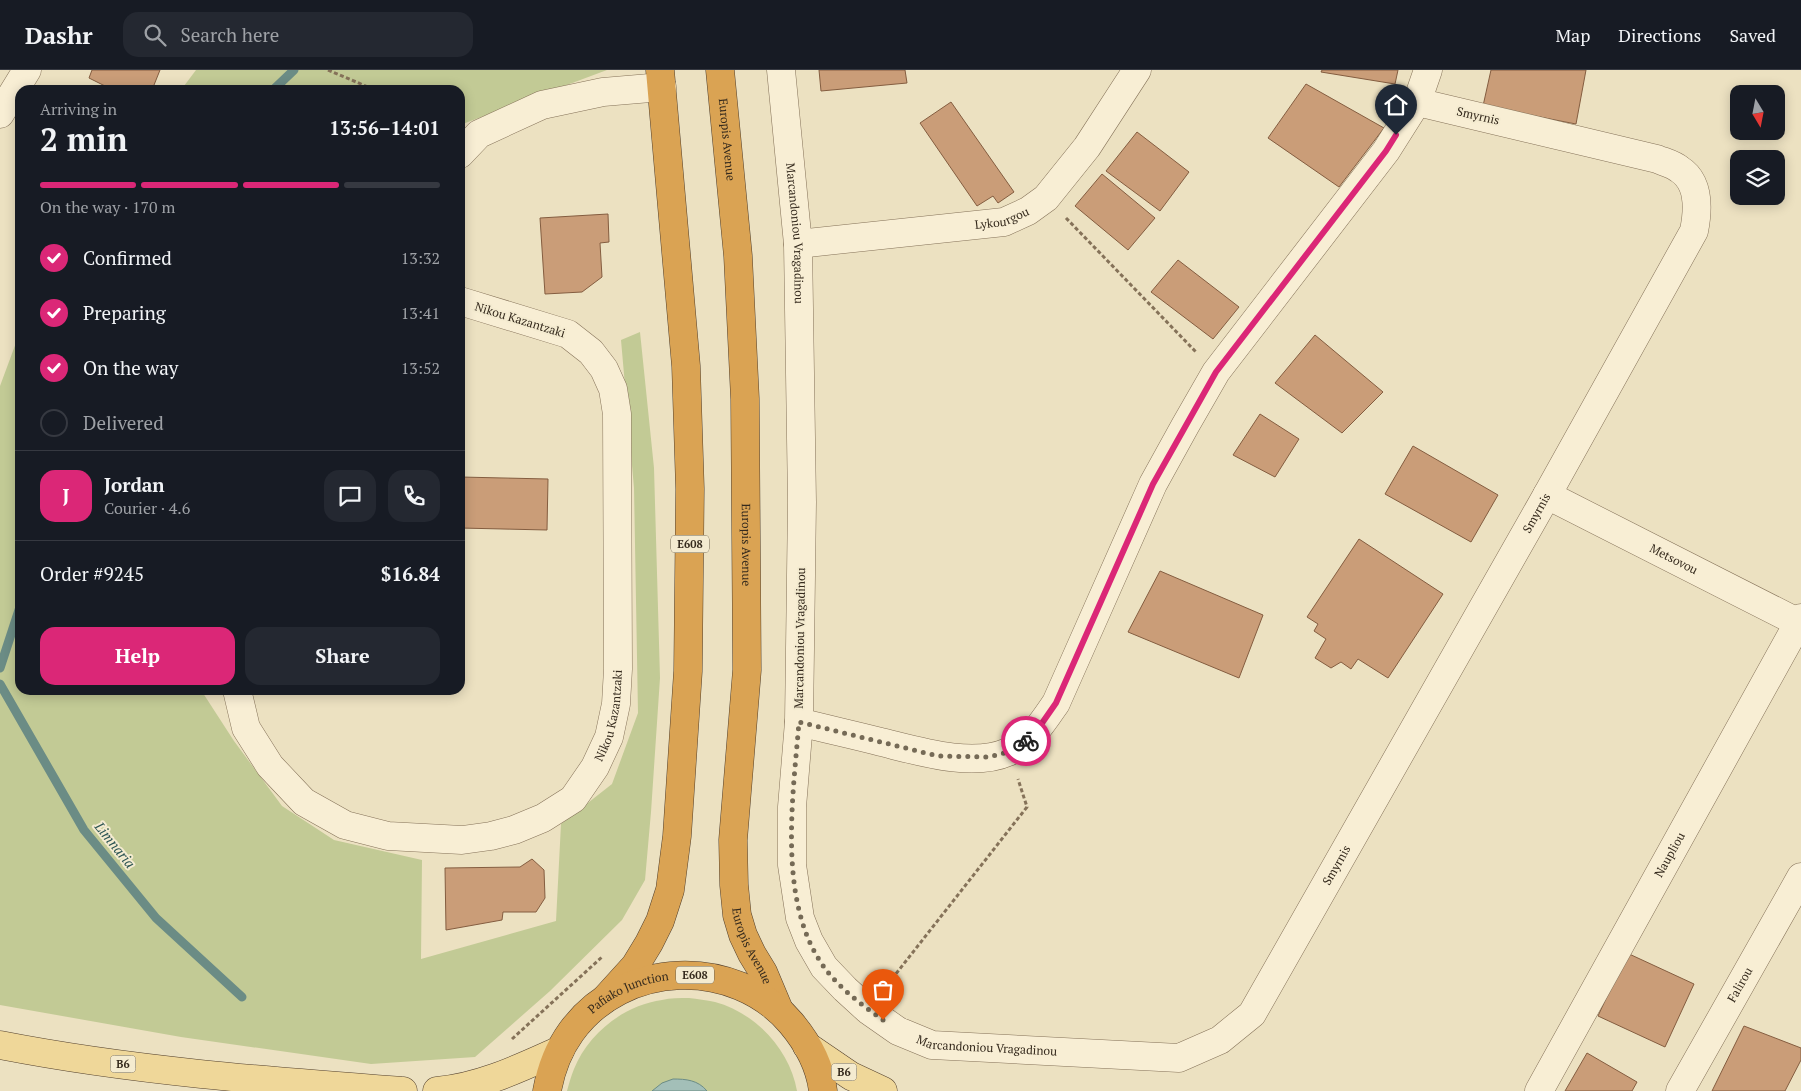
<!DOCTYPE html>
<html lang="en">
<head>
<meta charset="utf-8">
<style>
  body { margin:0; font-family:"PT Serif",serif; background:#242831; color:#f1f3f6; height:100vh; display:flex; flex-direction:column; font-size:19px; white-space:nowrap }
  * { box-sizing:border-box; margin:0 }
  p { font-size:16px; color:#9ea1a6 }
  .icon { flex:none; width:28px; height:28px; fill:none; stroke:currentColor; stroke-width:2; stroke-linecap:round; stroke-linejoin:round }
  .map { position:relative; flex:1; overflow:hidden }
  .details { position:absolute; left:15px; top:15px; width:450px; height:610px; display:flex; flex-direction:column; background:#171b24; border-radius:15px; box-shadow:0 2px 12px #0003 }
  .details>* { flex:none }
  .needle { width:32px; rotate:170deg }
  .fabs { position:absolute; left:1730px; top:15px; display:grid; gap:10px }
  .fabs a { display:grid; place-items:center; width:55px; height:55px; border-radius:10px; background:#171b24; box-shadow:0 2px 12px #0003; font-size:25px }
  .pin { position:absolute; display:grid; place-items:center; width:42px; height:42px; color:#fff; margin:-51px -21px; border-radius:50% 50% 50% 0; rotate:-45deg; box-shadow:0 0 5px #0007 }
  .pin .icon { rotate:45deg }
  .courier { position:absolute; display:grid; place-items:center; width:50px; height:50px; margin:-25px; border:4px solid #db2777; border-radius:50%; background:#fff; color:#222; box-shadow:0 1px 6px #0007 }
  .summary em { font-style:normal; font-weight:700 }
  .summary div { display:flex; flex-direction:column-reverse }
  .summary { display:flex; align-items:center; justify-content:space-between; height:85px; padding:0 25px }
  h1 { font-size:32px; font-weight:700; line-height:38px }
  .bar { display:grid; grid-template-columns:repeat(4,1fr); gap:8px 5px; align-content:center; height:60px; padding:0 25px }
  .bar i { height:6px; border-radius:4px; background:#363941 }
  .bar .current { background:#db2777 }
  .bar p { grid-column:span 4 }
  .line { display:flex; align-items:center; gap:12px; padding:0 25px; border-top:1px solid #363941 }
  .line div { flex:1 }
  .round { display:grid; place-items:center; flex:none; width:52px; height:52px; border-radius:15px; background:#242831 }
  ol { padding:0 25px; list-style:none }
  li { display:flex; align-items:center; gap:15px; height:55px }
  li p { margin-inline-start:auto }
  li .icon { padding:5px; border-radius:50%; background:#db2777; color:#fff; stroke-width:4 }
  li:last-child { color:#9ea1a6 }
  li i { width:28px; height:28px; border:2px solid #363941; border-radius:50% }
  .action { display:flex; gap:10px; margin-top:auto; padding:10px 25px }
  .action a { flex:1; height:58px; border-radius:15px; background:#db2777; color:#fff; font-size:20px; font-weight:700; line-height:58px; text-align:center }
  .action a+a { background:#242831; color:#f1f3f6 }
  header { display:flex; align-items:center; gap:30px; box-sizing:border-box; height:70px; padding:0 25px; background:#171b24; border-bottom:1px solid #363941 }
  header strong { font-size:24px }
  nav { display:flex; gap:28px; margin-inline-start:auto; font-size:18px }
  .search { width:350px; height:45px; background:#242831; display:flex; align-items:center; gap:12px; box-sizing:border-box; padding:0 18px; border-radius:15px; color:#9ea1a6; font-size:19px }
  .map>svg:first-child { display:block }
  .green { fill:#c2ca95 }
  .water { fill:#a3bfb8; stroke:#6b8c85 }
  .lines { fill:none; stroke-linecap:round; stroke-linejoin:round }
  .stream { stroke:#6b8c85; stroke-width:9 }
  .building { fill:#ca9d78; stroke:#845d40 }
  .street-casing { stroke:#857259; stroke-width:29 }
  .primary-casing { stroke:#53402d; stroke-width:29 }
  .highway-casing { stroke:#53402d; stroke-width:29 }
  .path { stroke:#857259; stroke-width:3; stroke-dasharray:4 2.5; stroke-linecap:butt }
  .street { stroke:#f8eed4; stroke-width:28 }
  .primary { stroke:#efd799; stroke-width:28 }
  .highway { stroke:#daa353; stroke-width:28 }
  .done { stroke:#756a56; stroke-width:5; stroke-dasharray:0 9 }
  .route { stroke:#db2777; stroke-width:6 }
  .labels { text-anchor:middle; stroke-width:4; stroke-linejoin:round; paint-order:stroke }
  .shield { fill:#f4ebd0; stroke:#6e6453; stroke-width:1 }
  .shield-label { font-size:11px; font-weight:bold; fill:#352a1d }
  .street-label { font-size:12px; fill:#352a1d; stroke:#f4ebd0 }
  .water-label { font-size:14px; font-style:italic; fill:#2d5554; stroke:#f4ebd0 }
</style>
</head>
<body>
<header>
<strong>Dashr</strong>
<div class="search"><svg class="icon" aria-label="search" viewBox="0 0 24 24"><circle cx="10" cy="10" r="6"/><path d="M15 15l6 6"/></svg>Search here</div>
<nav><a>Map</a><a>Directions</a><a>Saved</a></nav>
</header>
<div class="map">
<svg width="1801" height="1021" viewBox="0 0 1801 1021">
  <rect width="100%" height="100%" fill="#ece1c1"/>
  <g class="green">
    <path d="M196,0H607L460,55V20H181Z"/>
    <path d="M20,262V620H201L234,671L282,736L334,770L422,790L421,889L556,851L561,754L612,714L638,643L634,418L621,270L640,262L654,398L660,608L651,742L645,810L622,850L550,921L475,987L371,994L181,967L0,935V316Z"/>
    <path d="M689,928C697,929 707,930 715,932C756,943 790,980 797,1021H567C569,1014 571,1006 574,999C588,964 624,935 662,930C670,928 680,928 689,928Z"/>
  </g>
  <path class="water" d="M673,1009C686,1009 698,1010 707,1021H652L662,1013Z"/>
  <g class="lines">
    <g class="stream">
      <path d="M273,20L294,0"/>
      <path d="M0,598L20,537"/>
      <path d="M0,614L84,760L156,848L242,927"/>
    </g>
  </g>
  <g class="building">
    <path d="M92,0H160L152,20H113L89,8Z"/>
    <path d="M819,0H905L907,13L821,21Z"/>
    <path d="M1322,0H1398L1395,14L1321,2Z"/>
    <path d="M1491,0H1586L1576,54L1483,36Z"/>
    <path d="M1306,14L1384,58L1339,117L1268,68Z"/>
    <path d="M951,32L1014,122L998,133L993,126L977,136L920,53Z"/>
    <path d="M1137,62L1189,102L1160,141L1106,101Z"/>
    <path d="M1102,104L1155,148L1128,180L1075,136Z"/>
    <path d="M608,144L609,172L600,173L602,207L582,222L545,224L540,148Z"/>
    <path d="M1178,190L1239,237L1213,269L1151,222Z"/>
    <path d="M1315,265L1383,322L1342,363L1275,313Z"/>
    <path d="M1260,344L1299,369L1275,407L1233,385Z"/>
    <path d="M1413,376L1498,425L1471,472L1385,424Z"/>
    <path d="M460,407L548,409L547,460L460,458Z"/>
    <path d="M1359,469L1443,524L1388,608L1358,589L1351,599L1341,592L1331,598L1315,588L1326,569L1314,561L1318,554L1307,547Z"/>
    <path d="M1160,501L1263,545L1239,608L1128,562Z"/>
    <path d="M532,789L544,800L545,828L536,842H503L502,850L446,860L445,798L520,797Z"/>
    <path d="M1627,883L1694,914L1665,977L1598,946Z"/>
    <path d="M1744,956L1801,978V990L1785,1021H1712Z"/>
    <path d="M1587,983L1637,1012L1632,1021H1565Z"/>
  </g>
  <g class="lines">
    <defs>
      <g id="street">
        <path id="s1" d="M781,0L798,174L802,432L799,652L792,737V795L800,848L809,871L824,897L845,919L868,940L898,961L932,975L1179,988L1220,970L1252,944L1547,425L1694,161C1698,141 1700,112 1679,99C1673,94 1664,92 1657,89L1417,32"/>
        <path d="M0,44L27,0"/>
        <path d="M460,84L479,64L542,35L603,22L662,17"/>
        <path id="s2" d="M798,174L1004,152L1028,141L1046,128L1087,77L1137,0"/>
        <path id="s3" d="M1547,425L1801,554"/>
        <path id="s4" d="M237,620L246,658L270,696L304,732L345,755L388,766L462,770L491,766L514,760L543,748L573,729L595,697L609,667L616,634L618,599L617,344L613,319L604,299L591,282L568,264L460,231"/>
        <path d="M799,652C826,659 854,665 881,672C918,681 972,698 1008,682C1030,673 1043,652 1056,633L1153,414L1185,356L1216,302L1386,81L1417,32L1428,0"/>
        <path id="s5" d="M1539,1021L1801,548"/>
        <path id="s6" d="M1680,1021L1801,807"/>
      </g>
      <g id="primary">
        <path d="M0,975C133,1001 269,1011 403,1021"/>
        <path d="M807,976L851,1006L883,1021"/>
        <path d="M437,1021C481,1017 520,998 560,980"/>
      </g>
      <g id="highway">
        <path id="s7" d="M720,0L738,186L745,329L747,600L733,770L734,815L737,845L743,865L752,884L763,902L779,940"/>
        <path d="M606,928L635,896L649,873L660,851L670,820L677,766L688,601L690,419L686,296L660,0"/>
        <path id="s8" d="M547,1021C551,999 558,980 571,962C623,890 734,886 791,953C807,972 820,996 823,1021"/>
      </g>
    </defs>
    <use href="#street" class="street-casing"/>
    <use href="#primary" class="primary-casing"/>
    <use href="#highway" class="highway-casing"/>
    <g class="path">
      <path d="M328,0L375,20"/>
      <path d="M1066,148L1196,282"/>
      <path d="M884,919L1027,737L1018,709"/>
      <path d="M512,969L602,887"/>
    </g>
    <use href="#street" class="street"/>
    <use href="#primary" class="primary"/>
    <use href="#highway" class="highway"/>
  </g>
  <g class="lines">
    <path class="done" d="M883,950C862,935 839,918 824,897C777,832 793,727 799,652L938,686L988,687L1009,682L1026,671"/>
    <path class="route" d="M1026,671L1040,656L1056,633L1153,414L1216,302L1386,81L1396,65"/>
  </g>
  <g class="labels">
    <g class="shield">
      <rect x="671" y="465.5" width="38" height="17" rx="4"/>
      <rect x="676" y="896.5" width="38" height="17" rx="4"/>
      <rect x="110.5" y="985.5" width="25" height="17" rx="4"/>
      <rect x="831.5" y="993.5" width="25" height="17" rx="4"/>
    </g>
    <g class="shield-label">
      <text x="690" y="478">E608</text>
      <text x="695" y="909">E608</text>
      <text x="123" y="998">B6</text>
      <text x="844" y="1006">B6</text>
    </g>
    <g class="street-label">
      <text transform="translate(1478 46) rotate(13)" y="4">Smyrnis</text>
      <text dy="4" stroke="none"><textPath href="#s7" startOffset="70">Europis Avenue</textPath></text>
      <text dy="4" stroke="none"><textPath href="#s2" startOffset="206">Lykourgou</textPath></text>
      <text dy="4" stroke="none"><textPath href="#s1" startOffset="164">Marcandoniou Vragadinou</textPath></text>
      <text transform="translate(520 250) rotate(17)" y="4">Nikou Kazantzaki</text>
      <text dy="4" stroke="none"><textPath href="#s1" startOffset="1949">Smyrnis</textPath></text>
      <text dy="4" stroke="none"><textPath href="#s7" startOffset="476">Europis Avenue</textPath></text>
      <text dy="4" stroke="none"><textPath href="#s3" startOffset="142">Metsovou</textPath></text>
      <text transform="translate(800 568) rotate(-89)" y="4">Marcandoniou Vragadinou</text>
      <text dy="4" stroke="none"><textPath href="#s4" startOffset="512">Nikou Kazantzaki</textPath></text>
      <text dy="4" stroke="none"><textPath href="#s5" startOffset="270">Naupliou</textPath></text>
      <text dy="4" stroke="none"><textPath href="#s1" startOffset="1544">Smyrnis</textPath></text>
      <text dy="4" stroke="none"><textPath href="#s7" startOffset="881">Europis Avenue</textPath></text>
      <text dy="4" stroke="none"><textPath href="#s6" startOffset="122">Falirou</textPath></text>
      <text dy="4" stroke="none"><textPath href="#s8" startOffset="136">Pafiako Junction</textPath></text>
      <text dy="4" stroke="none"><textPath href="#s1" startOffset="1094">Marcandoniou Vragadinou</textPath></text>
    </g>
    <g class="water-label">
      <text transform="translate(115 775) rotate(51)" y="5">Limnaria</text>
    </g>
  </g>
</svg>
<div class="fabs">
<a><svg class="needle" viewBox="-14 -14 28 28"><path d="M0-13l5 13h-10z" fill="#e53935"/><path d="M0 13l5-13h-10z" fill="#9ea1a6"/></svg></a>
<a><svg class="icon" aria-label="layers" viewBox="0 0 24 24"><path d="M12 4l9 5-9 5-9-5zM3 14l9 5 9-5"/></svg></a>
</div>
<div class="pin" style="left:883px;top:950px;background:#ea580c"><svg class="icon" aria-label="bag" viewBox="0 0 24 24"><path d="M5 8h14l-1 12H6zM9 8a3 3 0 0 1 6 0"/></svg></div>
<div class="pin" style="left:1396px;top:65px;background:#1f2937"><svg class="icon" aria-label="home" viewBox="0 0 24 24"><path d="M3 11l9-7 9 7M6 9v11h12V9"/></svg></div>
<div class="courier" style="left:1026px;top:671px"><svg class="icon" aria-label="bike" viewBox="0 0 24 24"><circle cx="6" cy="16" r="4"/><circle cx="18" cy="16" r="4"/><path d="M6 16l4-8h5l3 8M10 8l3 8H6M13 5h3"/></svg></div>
<section class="details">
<div class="summary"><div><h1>2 min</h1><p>Arriving in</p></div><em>13:56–14:01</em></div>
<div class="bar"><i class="current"></i><i class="current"></i><i class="current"></i><i></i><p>On the way · 170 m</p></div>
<ol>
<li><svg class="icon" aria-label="check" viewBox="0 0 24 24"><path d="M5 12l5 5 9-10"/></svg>Confirmed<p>13:32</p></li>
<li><svg class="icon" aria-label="check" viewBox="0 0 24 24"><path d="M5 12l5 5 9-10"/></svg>Preparing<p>13:41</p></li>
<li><svg class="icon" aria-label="check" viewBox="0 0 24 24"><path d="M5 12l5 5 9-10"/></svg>On the way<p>13:52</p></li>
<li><i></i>Delivered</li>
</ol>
<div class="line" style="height:90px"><b class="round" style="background:#db2777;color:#fff">J</b><div><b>Jordan</b><p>Courier · 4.6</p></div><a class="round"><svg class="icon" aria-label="chat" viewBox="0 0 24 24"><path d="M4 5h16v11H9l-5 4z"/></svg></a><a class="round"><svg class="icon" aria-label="phone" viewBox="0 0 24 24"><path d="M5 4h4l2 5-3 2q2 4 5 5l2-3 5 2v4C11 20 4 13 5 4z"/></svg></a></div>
<div class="line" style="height:65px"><div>Order #9245</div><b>$16.84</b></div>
<div class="action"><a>Help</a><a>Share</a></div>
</section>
</div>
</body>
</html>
